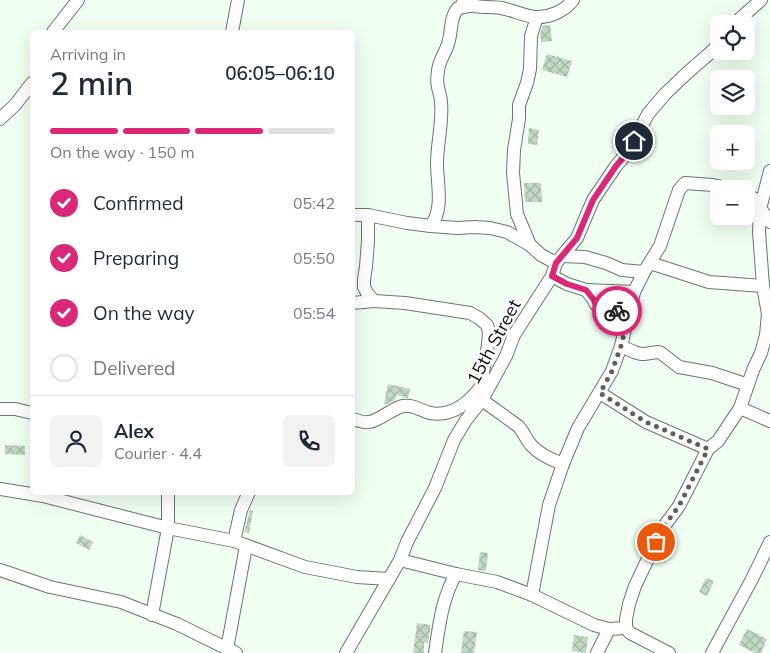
<!DOCTYPE html>
<html lang="en">
<head>
<meta charset="utf-8">
<style>
  body { margin:0; font-family:Mulish,sans-serif; background:#f2f2f3; color:#1f2937; height:100vh; display:flex; flex-direction:column; font-size:19px; white-space:nowrap }
  * { box-sizing:border-box; margin:0 }
  p { font-size:16px; color:#747a83 }
  .icon { flex:none; width:28px; height:28px; fill:none; stroke:currentColor; stroke-width:2; stroke-linecap:round; stroke-linejoin:round }
  .map { position:relative; flex:1; overflow:hidden }
  .panel { position:absolute; left:30px; top:30px; width:325px; height:465px; display:flex; flex-direction:column; background:#fff; border-radius:8px; box-shadow:0 5px 20px #0002 }
  .panel>* { flex:none }
  .buttons { position:absolute; left:710px; top:15px; display:grid; gap:10px }
  .buttons a { display:grid; place-items:center; width:45px; height:45px; border-radius:8px; background:#fff; box-shadow:0 5px 20px #0002; font-size:25px }
  .pin { position:absolute; display:grid; place-items:center; width:42px; height:42px; color:#fff; margin:-21px; border:2px solid #fff; border-radius:50%; box-shadow:0 1px 5px #0007 }
  .courier { position:absolute; display:grid; place-items:center; width:50px; height:50px; margin:-25px; border:4px solid #db2777; border-radius:50%; background:#fff; color:#222; box-shadow:0 1px 6px #0007 }
  .overview em { font-style:normal; font-weight:600 }
  .overview div { display:flex; flex-direction:column-reverse }
  .overview { display:flex; align-items:center; justify-content:space-between; height:85px; padding:0 20px }
  h1 { font-size:32px; font-weight:600; line-height:38px }
  .bar { display:grid; grid-template-columns:repeat(4,1fr); gap:8px 5px; align-content:center; height:60px; padding:0 20px }
  .bar i { height:6px; border-radius:4px; background:#e0e1e3 }
  .bar .on { background:#db2777 }
  .bar p { grid-column:span 4 }
  .line { display:flex; align-items:center; gap:12px; padding:0 20px; border-top:1px solid #e0e1e3 }
  .line div { flex:1 }
  .round { display:grid; place-items:center; flex:none; width:52px; height:52px; border-radius:8px; background:#f2f2f3 }
  ol { padding:0 20px; list-style:none }
  li { display:flex; align-items:center; gap:15px; height:55px }
  li p { margin-inline-start:auto }
  li .icon { padding:5px; border-radius:50%; background:#db2777; color:#fff; stroke-width:4 }
  li:last-child { color:#747a83 }
  li i { width:28px; height:28px; border:2px solid #e0e1e3; border-radius:50% }
  .map>svg:first-child { display:block }
  .building { fill:url(#building-cross-hatch) }
  .lines { fill:none; stroke-linecap:round; stroke-linejoin:round }
  .minor-casing { stroke:#667968; stroke-width:14 }
  .minor { stroke:#fff; stroke-width:12 }
  .done { stroke:#59625a; stroke-width:5; stroke-dasharray:0 9 }
  .route { stroke:#db2777; stroke-width:6 }
  .labels { text-anchor:middle; stroke-width:5; stroke-linejoin:round; paint-order:stroke }
  .street-label { font-size:18px; fill:#070e08; stroke:#fff }
</style>
</head>
<body>
<div class="map">
<svg width="770" height="653" viewBox="0 0 770 653">
  <defs>
    <pattern id="building-cross-hatch" width="8" height="8" patternUnits="userSpaceOnUse" patternTransform="scale(1.25)"><rect width="8" height="8" fill="#c2d7c4"/><path d="M0 0l8 8M0 8l8-8" fill="none" stroke="#a5b7a7"/></pattern>
  </defs>
  <rect width="100%" height="100%" fill="#f1fef2"/>
  <g class="building">
    <path d="M550,25L552,41L541,42L540,34L543,26Z"/>
    <path d="M547,54L572,61L567,77L542,70Z"/>
    <path d="M529,128L539,130L537,145L528,144Z"/>
    <path d="M524,183H541L542,202H525Z"/>
    <path d="M388,384L410,389L408,398L396,395L395,400L387,404H384Z"/>
    <path d="M5,445L25,446V455L5,454Z"/>
    <path d="M250,510L253,511L249,533L244,532Z"/>
    <path d="M80,535L93,542L89,550L76,543Z"/>
    <path d="M480,552L488,553L486,571L478,570Z"/>
    <path d="M706,578L714,581L707,596L699,592Z"/>
    <path d="M417,623L431,625L428,643L424,642V653H413Z"/>
    <path d="M747,629L767,639L761,653H755L739,645Z"/>
    <path d="M464,631L477,632L474,653H461Z"/>
    <path d="M574,635L588,637L586,653L572,651Z"/>
  </g>
  <g class="lines">
    <defs>
      <g id="minor">
        <path d="M463,2C476,9 488,6 501,8C513,10 524,16 535,17C549,18 565,11 573,0"/>
        <path d="M734,24L761,0"/>
        <path d="M53,32L78,0"/>
        <path d="M232,32L238,0"/>
        <path d="M0,119L15,105L32,83"/>
        <path d="M746,194L753,198L770,222"/>
        <path d="M352,215H368L407,223L431,226L457,228L475,227L490,228L507,232L530,245L541,255L556,263"/>
        <path d="M368,215V241L366,267L364,279V287L367,293L374,301L405,303L470,313L479,318L487,325L489,332L488,345L483,372L482,400L518,426C524,432 526,440 532,446C540,455 552,460 563,464"/>
        <path d="M431,226C444,207 437,185 437,163C437,143 443,123 441,102C441,97 439,93 438,87C437,83 437,77 438,72C438,60 447,52 449,40C452,29 450,17 458,8L469,6"/>
        <path d="M530,245L517,214L513,173L514,150L519,119V105L527,83L530,69L531,36L537,17"/>
        <path d="M563,256L585,257L606,263L622,270L644,272"/>
        <path d="M650,263L709,282L763,286"/>
        <path d="M552,276L567,284L586,290L594,300L595,303L598,307L619,311L629,315"/>
        <path d="M586,290L634,292"/>
        <path d="M352,303L374,301"/>
        <path d="M621,346L634,352L641,354H644L658,352L661,353L679,367L712,373L748,385"/>
        <path d="M600,393L646,422L708,449"/>
        <path d="M740,408L770,421"/>
        <path d="M0,409H15L32,413"/>
        <path d="M352,419C357,420 363,423 368,422C378,422 392,408 403,406C413,404 421,411 430,413C453,417 470,402 482,385"/>
        <path d="M0,489L43,496L168,528L234,541L305,567L357,577L389,579"/>
        <path d="M234,541L241,510L249,492"/>
        <path d="M400,560L456,574L497,582L532,595L594,625L609,629L626,628"/>
        <path d="M0,570L50,587L121,602L177,624L236,653"/>
        <path d="M532,595L549,505L563,464L578,428L612,371L621,346L634,292L644,272L660,246L679,190L685,183L713,185L732,189"/>
        <path d="M152,615L168,528V492"/>
        <path d="M227,649L246,546"/>
        <path d="M346,653L400,560L407,542L435,488L454,440L466,420L482,400L506,356L514,335L552,276L556,263L577,238L593,200L616,166L628,152L648,114L665,94L687,73L710,53L719,44"/>
        <path d="M435,653C439,626 442,598 456,574"/>
        <path d="M597,653L609,629"/>
        <path d="M669,653L630,633L626,628V619L629,604L635,586L662,529L679,506L708,449L718,441L740,408L753,370L761,353L766,335L768,314L763,286L759,232L760,209L770,171"/>
        <path d="M712,653L752,579L770,542"/>
      </g>
    </defs>
    <use href="#minor" class="minor-casing"/>
    <use href="#minor" class="minor"/>
  </g>
  <g class="lines">
    <path class="done" d="M617,311L629,315L621,346L612,371L600,393L646,422L708,449L679,506L662,529L656,542"/>
    <path class="route" d="M617,311L598,307L595,303L594,300L586,290L567,284L552,276L556,263L577,238L593,200L616,166L628,152L634,141"/>
  </g>
  <g class="labels">
    <g class="street-label">
      <text transform="translate(494 342) rotate(-62)" y="6">15th Street</text>
    </g>
  </g>
</svg>
<div class="buttons">
<a><svg class="icon" aria-label="locate" viewBox="0 0 24 24"><circle cx="12" cy="12" r="6"/><path d="M12 2v4M12 18v4M2 12h4M18 12h4"/></svg></a>
<a><svg class="icon" aria-label="layers" viewBox="0 0 24 24"><path d="M12 4l9 5-9 5-9-5zM3 14l9 5 9-5"/></svg></a>
<a>+</a>
<a>−</a>
</div>
<div class="pin" style="left:656px;top:542px;background:#ea580c"><svg class="icon" aria-label="bag" viewBox="0 0 24 24"><path d="M5 8h14l-1 12H6zM9 8a3 3 0 0 1 6 0"/></svg></div>
<div class="pin" style="left:634px;top:141px;background:#1f2937"><svg class="icon" aria-label="home" viewBox="0 0 24 24"><path d="M3 11l9-7 9 7M6 9v11h12V9"/></svg></div>
<div class="courier" style="left:617px;top:311px"><svg class="icon" aria-label="bike" viewBox="0 0 24 24"><circle cx="6" cy="16" r="4"/><circle cx="18" cy="16" r="4"/><path d="M6 16l4-8h5l3 8M10 8l3 8H6M13 5h3"/></svg></div>
<section class="panel">
<div class="overview"><div><h1>2 min</h1><p>Arriving in</p></div><em>06:05–06:10</em></div>
<div class="bar"><i class="on"></i><i class="on"></i><i class="on"></i><i></i><p>On the way · 150 m</p></div>
<ol>
<li><svg class="icon" aria-label="check" viewBox="0 0 24 24"><path d="M5 12l5 5 9-10"/></svg>Confirmed<p>05:42</p></li>
<li><svg class="icon" aria-label="check" viewBox="0 0 24 24"><path d="M5 12l5 5 9-10"/></svg>Preparing<p>05:50</p></li>
<li><svg class="icon" aria-label="check" viewBox="0 0 24 24"><path d="M5 12l5 5 9-10"/></svg>On the way<p>05:54</p></li>
<li><i></i>Delivered</li>
</ol>
<div class="line" style="height:90px"><a class="round"><svg class="icon" aria-label="person" viewBox="0 0 24 24"><circle cx="12" cy="8" r="4"/><path d="M4 21q1-7 8-7t8 7"/></svg></a><div><b>Alex</b><p>Courier · 4.4</p></div><a class="round"><svg class="icon" aria-label="phone" viewBox="0 0 24 24"><path d="M5 4h4l2 5-3 2q2 4 5 5l2-3 5 2v4C11 20 4 13 5 4z"/></svg></a></div>
</section>
</div>
</body>
</html>
